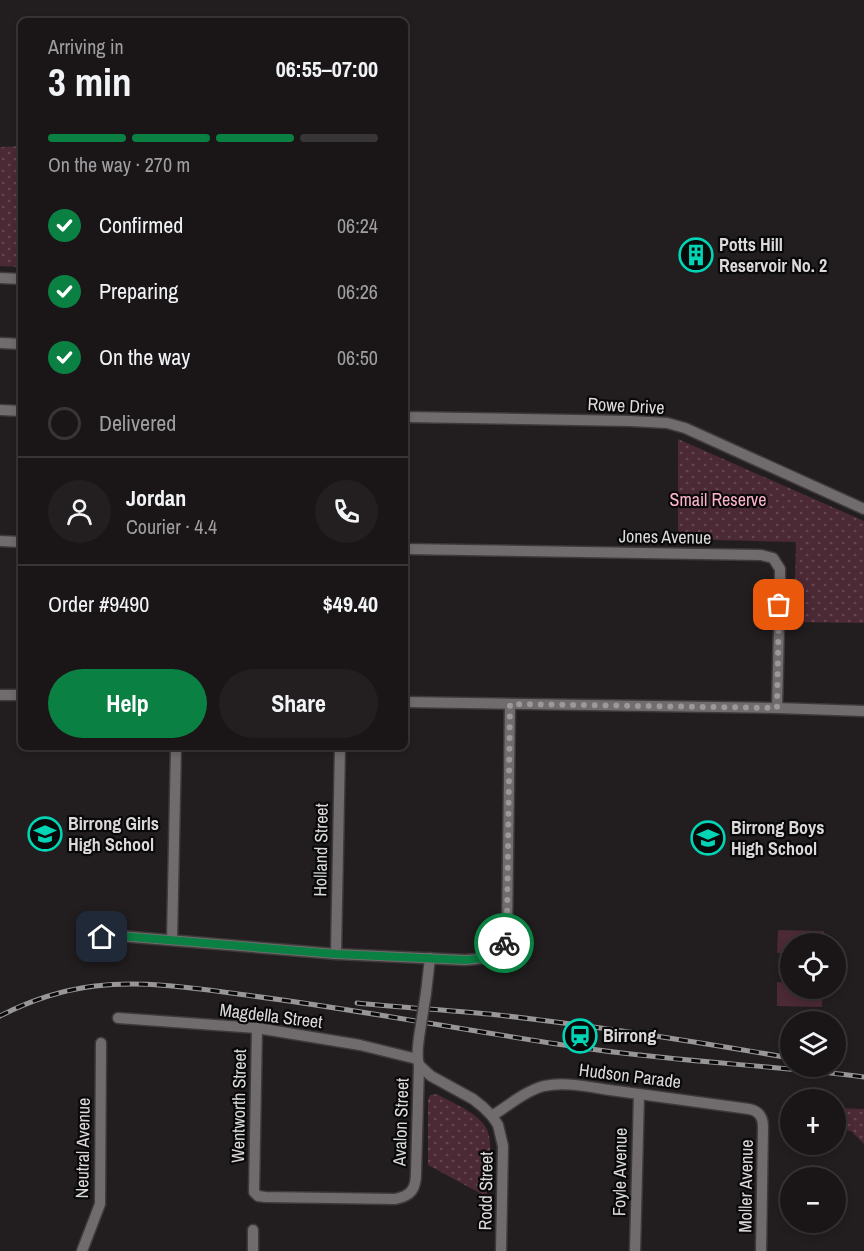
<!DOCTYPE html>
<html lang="en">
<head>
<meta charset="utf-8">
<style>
  body { margin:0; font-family:"Archivo Narrow",sans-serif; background:#231f20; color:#f1f3f6; height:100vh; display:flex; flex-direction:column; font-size:22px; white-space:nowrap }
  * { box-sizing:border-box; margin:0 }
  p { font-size:20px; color:#9f9fa1 }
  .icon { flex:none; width:33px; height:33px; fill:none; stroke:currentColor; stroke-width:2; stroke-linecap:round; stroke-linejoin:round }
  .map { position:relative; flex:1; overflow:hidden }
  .details { position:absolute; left:18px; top:18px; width:390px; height:732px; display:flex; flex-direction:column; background:#1a1617; border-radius:9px; box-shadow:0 3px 9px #0003,0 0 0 2px #383536 }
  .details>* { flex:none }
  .tools { position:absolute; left:780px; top:933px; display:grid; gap:12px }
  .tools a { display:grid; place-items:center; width:66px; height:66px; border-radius:50%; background:#1a1617; box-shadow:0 3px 9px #0003,0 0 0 2px #383536; font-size:30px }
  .pin { position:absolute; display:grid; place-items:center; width:51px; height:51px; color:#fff; margin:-26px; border-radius:12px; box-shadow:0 3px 9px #0006 }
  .courier { position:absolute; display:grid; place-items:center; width:60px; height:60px; margin:-30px; border:4px solid #0b8043; border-radius:50%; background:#fff; color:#222; box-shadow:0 2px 8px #0007 }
  .summary em { font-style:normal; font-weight:700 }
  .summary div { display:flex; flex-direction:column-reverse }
  .summary { display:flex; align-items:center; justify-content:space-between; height:102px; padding:0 30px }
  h1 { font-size:39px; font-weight:700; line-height:45px }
  .bar { display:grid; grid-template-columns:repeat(4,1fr); gap:9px 6px; align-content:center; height:72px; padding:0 30px }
  .bar i { height:8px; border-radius:4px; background:#383536 }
  .bar .on { background:#0b8043 }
  .bar p { grid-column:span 4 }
  .line { display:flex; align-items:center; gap:15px; padding:0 30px; border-top:2px solid #383536 }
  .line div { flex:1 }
  .round { display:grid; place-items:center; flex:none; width:63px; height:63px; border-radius:32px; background:#231f20 }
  ol { padding:0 30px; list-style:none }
  li { display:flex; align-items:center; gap:18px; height:66px }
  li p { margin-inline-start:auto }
  li .icon { padding:6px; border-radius:50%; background:#0b8043; color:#fff; stroke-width:4 }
  li:last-child { color:#9f9fa1 }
  li i { width:33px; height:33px; border:3px solid #383536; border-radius:50% }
  .action { display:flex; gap:12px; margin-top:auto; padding:12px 30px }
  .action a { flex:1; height:69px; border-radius:36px; background:#0b8043; color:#fff; font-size:24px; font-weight:700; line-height:69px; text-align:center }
  .action a+a { background:#231f20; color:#f1f3f6 }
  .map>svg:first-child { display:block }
  .grass { fill:#4b2935 }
  .park { fill:url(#park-dots) }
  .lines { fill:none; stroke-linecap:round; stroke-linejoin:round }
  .minor-casing { stroke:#3e3a3b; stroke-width:13 }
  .minor { stroke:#706b6c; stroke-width:10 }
  .rail-casing { stroke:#999697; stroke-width:5 }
  .rail { stroke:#0a0909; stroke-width:3; stroke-dasharray:9; stroke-linecap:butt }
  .minor-bridge-casing { stroke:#3e3a3b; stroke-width:13; stroke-linecap:butt }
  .minor-bridge { stroke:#706b6c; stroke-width:10 }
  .done { stroke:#9b9899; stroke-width:6; stroke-dasharray:0 10.8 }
  .route { stroke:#0b8043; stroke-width:8 }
  .labels { text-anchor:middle; stroke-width:4.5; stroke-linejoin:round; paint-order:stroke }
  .poi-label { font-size:18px; font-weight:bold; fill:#dcd9da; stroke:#0a0909; text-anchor:start }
  .street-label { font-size:18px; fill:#dcd9da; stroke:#0a0909 }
  .park-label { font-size:18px; fill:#feb4cd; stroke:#0a0909 }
</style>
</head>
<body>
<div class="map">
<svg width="864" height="1251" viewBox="0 0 864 1251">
  <defs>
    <pattern id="park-dots" width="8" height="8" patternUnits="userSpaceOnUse" patternTransform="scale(1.5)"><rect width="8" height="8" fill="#4b2935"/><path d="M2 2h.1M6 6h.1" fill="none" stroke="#644752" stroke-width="1.8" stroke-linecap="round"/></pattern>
  </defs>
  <rect width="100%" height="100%" fill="#221e1f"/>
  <g class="grass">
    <path d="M778,930L824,931V943L790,944V953H777Z"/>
    <path d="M777,982L790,983V988L823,989L822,1007L777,1006Z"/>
  </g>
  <g class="park">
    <path d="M21,146V267L0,266V147Z"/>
    <path d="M678,439L864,521V623L794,622L796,542L678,539Z"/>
    <path d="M437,1094C452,1103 475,1111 485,1126C495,1139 488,1180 487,1197L428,1165V1100L430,1095Z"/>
    <path d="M836,1108L864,1109V1144L851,1131L836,1129Z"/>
  </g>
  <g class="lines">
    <defs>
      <g id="minor">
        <path d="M0,278L21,279"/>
        <path d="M0,343L21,344"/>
        <path d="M0,410L21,411"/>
        <path d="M405,417L630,421L667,423L685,428L864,509"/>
        <path d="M0,541L21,542"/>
        <path d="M405,549L761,555L773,558L780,569V584L777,708"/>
        <path d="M0,695H21"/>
        <path d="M405,702L777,708L864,711"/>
        <path d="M102,937L120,936L336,954L465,960C487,959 502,957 507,933L510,704"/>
        <path d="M172,940L176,747"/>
        <path d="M336,954L340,747"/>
        <path d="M426,993L430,958"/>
        <path d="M118,1018L257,1028L360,1045L417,1059"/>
        <path d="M257,1028L254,1192L258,1196L265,1197L395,1199C411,1196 416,1189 416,1173L419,1065C416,1056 418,1047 419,1037"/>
        <path d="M419,1065L431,1076L473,1099L483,1107L492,1116L498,1125L503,1146L501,1251"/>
        <path d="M492,1116C508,1106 525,1091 544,1086C567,1081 593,1088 617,1091C661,1097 705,1103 749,1109C759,1111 763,1117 763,1127L761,1251"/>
        <path d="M82,1251L100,1204L101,1043"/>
        <path d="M253,1251V1230"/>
        <path d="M635,1251L639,1094"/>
      </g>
    </defs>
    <use href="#minor" class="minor-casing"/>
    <use href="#minor" class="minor"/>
    <defs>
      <g id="rail">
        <path d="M357,1003C404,1008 451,1010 498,1015C596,1026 693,1041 790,1058"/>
        <path d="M0,1016C29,1001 62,990 95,986C147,980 201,989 253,996C368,1011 483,1034 598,1050C686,1062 776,1066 864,1077"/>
      </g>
    </defs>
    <use href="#rail" class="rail-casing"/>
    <use href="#rail" class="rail"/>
    <defs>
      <path id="minor-bridge" d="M419,1037L426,993"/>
    </defs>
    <use href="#minor-bridge" class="minor-bridge-casing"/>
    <use href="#minor-bridge" class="minor-bridge"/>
  </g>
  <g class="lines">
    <path class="done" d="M504,943L507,925L510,704L777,708L779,605"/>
    <path class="route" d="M102,937L120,936L336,954L465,960C482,959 496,958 504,943"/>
  </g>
  <defs>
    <symbol id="building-ring" viewBox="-11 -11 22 22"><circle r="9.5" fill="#0a0909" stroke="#02d5b6" stroke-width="1.5"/><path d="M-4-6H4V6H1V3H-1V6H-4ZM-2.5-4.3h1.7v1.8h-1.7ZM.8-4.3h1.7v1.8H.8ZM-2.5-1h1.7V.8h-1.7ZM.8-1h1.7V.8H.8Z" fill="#02d5b6"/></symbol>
    <symbol id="school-ring" viewBox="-11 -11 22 22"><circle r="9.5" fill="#0a0909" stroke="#02d5b6" stroke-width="1.5"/><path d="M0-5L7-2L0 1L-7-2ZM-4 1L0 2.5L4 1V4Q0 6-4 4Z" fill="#02d5b6"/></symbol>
    <symbol id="station-ring" viewBox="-11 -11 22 22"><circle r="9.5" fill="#0a0909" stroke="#02d5b6" stroke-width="1.5"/><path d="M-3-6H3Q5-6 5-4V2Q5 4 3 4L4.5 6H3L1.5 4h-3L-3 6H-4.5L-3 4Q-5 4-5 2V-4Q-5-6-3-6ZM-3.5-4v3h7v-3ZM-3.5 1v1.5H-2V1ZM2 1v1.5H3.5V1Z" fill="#02d5b6"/></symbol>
  </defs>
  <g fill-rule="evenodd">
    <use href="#building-ring" x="677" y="236" width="38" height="38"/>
    <use href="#school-ring" x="26" y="815" width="38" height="38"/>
    <use href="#school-ring" x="689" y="819" width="38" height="38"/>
    <use href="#station-ring" x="561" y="1017" width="38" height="38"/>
  </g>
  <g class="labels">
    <g class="poi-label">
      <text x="719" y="251">Potts Hill<tspan x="719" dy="21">Reservoir No. 2</tspan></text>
      <text x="68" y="830">Birrong Girls<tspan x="68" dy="21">High School</tspan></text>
      <text x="731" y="834">Birrong Boys<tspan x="731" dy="21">High School</tspan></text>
      <text x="603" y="1042">Birrong</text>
    </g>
    <g class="street-label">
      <text transform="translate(626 406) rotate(3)" y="6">Rowe Drive</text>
      <text transform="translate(665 537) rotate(1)" y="6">Jones Avenue</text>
      <text transform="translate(321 850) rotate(-89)" y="6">Holland Street</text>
      <text transform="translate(271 1016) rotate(7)" y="6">Magdella Street</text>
      <text transform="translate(630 1076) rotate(7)" y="6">Hudson Parade</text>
      <text transform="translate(239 1106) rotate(-89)" y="6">Wentworth Street</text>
      <text transform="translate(401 1122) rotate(-88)" y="6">Avalon Street</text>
      <text transform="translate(83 1148) rotate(-89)" y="6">Neutral Avenue</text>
      <text transform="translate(620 1172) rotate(-89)" y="6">Foyle Avenue</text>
      <text transform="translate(746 1186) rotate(-89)" y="6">Moller Avenue</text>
      <text transform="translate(486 1191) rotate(-89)" y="6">Rodd Street</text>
    </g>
    <g class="park-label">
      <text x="718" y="506">Smail Reserve</text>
    </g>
  </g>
</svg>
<div class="tools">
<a><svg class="icon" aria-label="locate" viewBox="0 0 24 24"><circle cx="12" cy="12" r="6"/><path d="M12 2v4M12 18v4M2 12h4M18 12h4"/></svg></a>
<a><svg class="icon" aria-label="layers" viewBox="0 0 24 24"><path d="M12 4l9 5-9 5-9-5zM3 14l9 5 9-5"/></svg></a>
<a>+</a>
<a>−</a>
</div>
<div class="pin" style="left:779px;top:605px;background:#ea580c"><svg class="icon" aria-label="bag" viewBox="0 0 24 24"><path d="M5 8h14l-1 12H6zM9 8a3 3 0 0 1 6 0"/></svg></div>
<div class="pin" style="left:102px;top:937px;background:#1f2937"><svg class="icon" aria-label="home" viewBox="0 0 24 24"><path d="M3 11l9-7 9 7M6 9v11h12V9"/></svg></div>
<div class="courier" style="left:504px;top:943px"><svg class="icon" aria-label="bike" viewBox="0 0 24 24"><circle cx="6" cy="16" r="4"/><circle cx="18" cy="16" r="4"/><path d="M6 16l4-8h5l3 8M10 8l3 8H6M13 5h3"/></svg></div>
<section class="details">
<div class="summary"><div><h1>3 min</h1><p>Arriving in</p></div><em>06:55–07:00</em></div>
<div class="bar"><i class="on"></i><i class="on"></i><i class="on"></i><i></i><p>On the way · 270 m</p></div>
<ol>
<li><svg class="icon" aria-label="check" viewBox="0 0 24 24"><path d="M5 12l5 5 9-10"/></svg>Confirmed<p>06:24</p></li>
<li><svg class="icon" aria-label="check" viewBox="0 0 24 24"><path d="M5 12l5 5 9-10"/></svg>Preparing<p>06:26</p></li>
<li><svg class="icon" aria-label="check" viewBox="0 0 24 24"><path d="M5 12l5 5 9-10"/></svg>On the way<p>06:50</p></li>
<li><i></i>Delivered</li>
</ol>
<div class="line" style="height:108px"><a class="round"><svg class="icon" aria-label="person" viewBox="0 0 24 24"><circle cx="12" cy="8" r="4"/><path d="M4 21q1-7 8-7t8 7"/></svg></a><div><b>Jordan</b><p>Courier · 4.4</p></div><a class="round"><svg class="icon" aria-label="phone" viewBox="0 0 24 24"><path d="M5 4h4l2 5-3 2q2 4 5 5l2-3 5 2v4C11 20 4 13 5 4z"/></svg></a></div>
<div class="line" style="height:78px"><div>Order #9490</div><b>$49.40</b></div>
<div class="action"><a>Help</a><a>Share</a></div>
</section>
</div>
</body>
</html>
